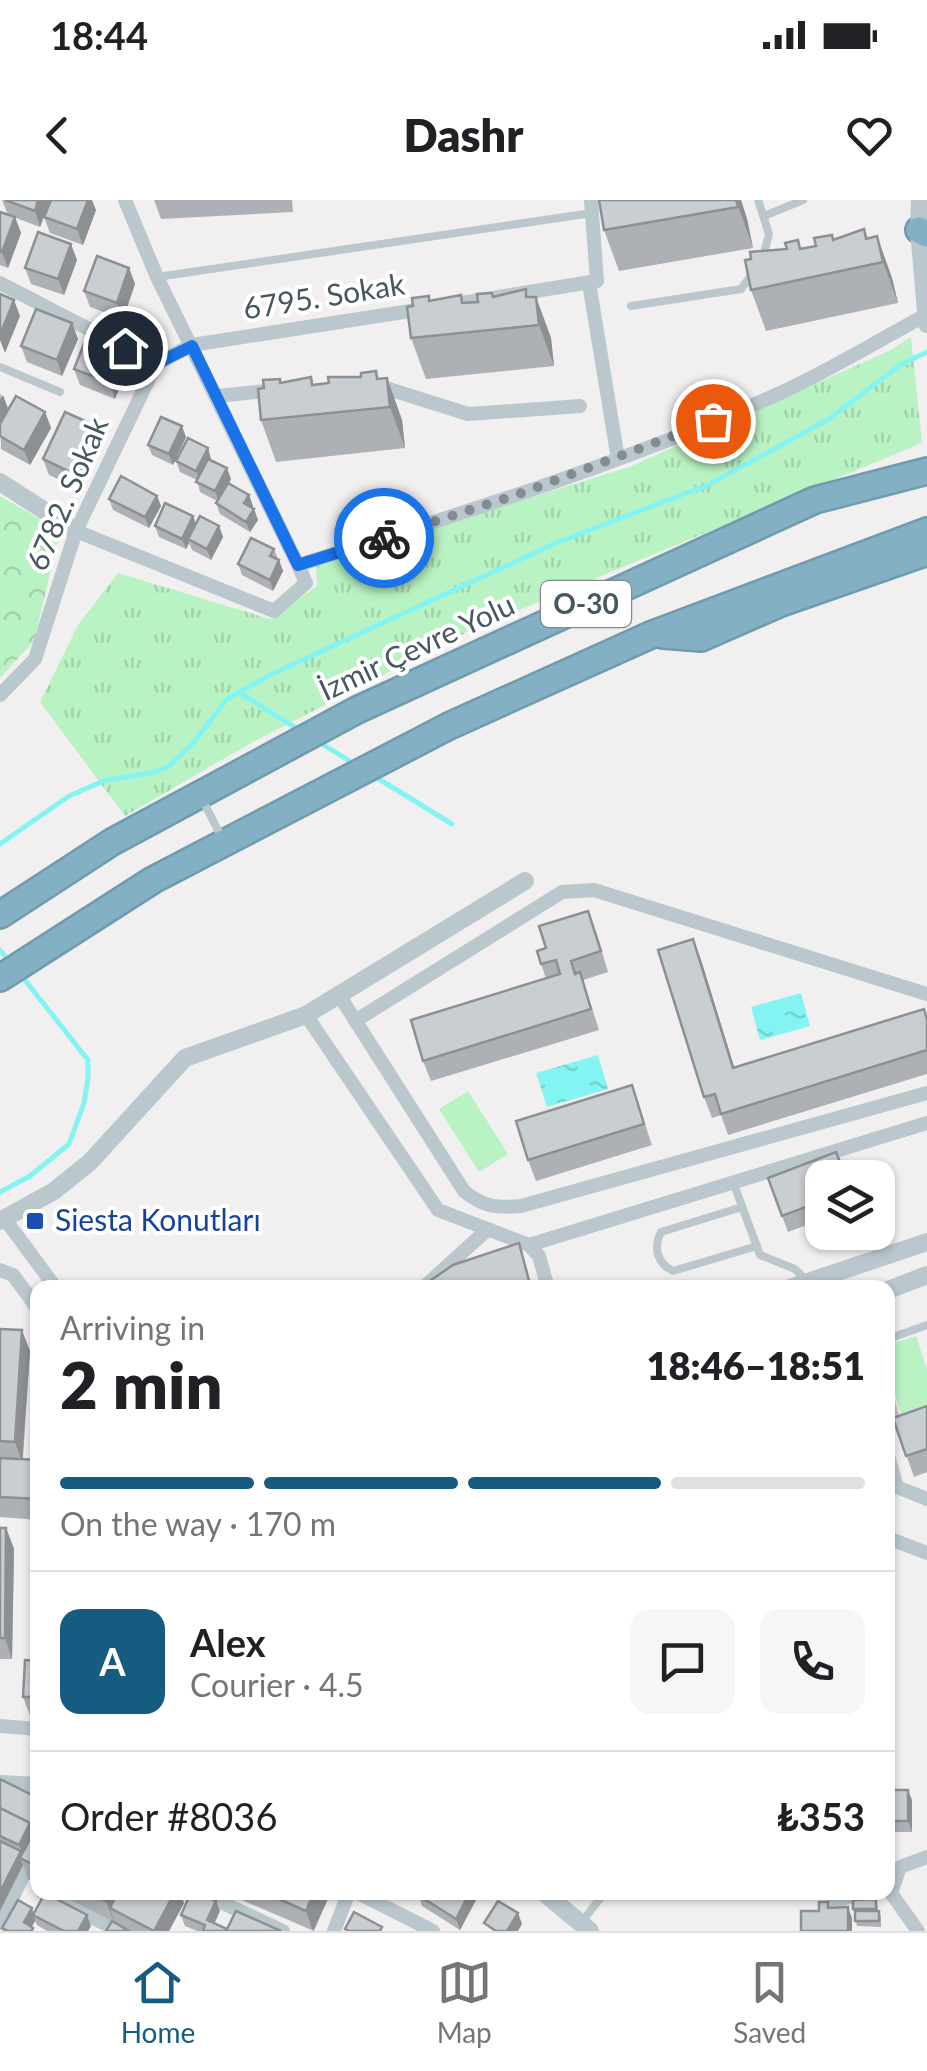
<!DOCTYPE html>
<html lang="en">
<head>
<meta charset="utf-8">
<style>
  body { margin:0; font-family:Lato,sans-serif; background:#f6f6f6; color:#202124; height:100vh; display:flex; flex-direction:column; font-size:38px; white-space:nowrap }
  * { box-sizing:border-box; margin:0 }
  p { font-size:32px; color:#757577 }
  .icon { flex:none; width:55px; height:55px; fill:none; stroke:currentColor; stroke-width:2; stroke-linecap:round; stroke-linejoin:round }
  .map { position:relative; flex:1; overflow:hidden }
  .sheet { position:absolute; left:30px; top:1080px; width:865px; height:620px; display:flex; flex-direction:column; background:#fff; border-radius:20px; box-shadow:0 2px 8px #0004 }
  .sheet>* { flex:none }
  .tools { position:absolute; left:805px; top:960px; display:grid; gap:20px }
  .tools a { display:grid; place-items:center; width:90px; height:90px; border-radius:20px; background:#fff; box-shadow:0 2px 8px #0004; font-size:50px }
  .pin { position:absolute; display:grid; place-items:center; width:85px; height:85px; color:#fff; margin:-42px; border:5px solid #fff; border-radius:50%; box-shadow:0 2px 10px #0007 }
  .courier { position:absolute; display:grid; place-items:center; width:100px; height:100px; margin:-50px; border:8px solid #1a73e8; border-radius:50%; background:#fff; color:#222; box-shadow:0 2px 12px #0007 }
  .head em { font-style:normal; font-weight:800 }
  .head div { display:flex; flex-direction:column-reverse }
  .head { display:flex; align-items:center; justify-content:space-between; height:170px; padding:0 30px }
  h1 { font-size:65px; font-weight:800; line-height:75px }
  .bar { display:grid; grid-template-columns:repeat(4,1fr); gap:15px 10px; align-content:center; height:120px; padding:0 30px }
  .bar i { height:12px; border-radius:8px; background:#e0e0e0 }
  .bar .active { background:#165c81 }
  .bar p { grid-column:span 4 }
  .line { display:flex; align-items:center; gap:25px; padding:0 30px; border-top:2px solid #e0e0e0 }
  .line div { flex:1 }
  .round { display:grid; place-items:center; flex:none; width:105px; height:105px; border-radius:20px; background:#f6f6f6 }
  .status { display:flex; justify-content:space-between; align-items:center; height:70px; padding:0 50px; background:#fff; direction:ltr }
  .status svg { height:28px; fill:currentColor }
  header { display:flex; justify-content:space-between; align-items:center; height:130px; padding:0 30px; background:#fff; font-size:45px; font-weight:800 }
  .tab-bar { display:flex; justify-content:space-around; align-items:center; height:140px; border-top:2px solid #e0e0e0; background:#fff; font-size:28px; color:#757577 }
  .tab-bar a { display:grid; justify-items:center; gap:5px }
  .tab-bar .active { color:#165c81 }
  .map>svg:first-child { display:block }
  .grass { fill:url(#grass-tufts) }
  .park { fill:url(#park-crowns) }
  .pitch { fill:#baf3c3 }
  .water { fill:url(#water-ripples) }
  .lines { fill:none; stroke-linecap:round; stroke-linejoin:round }
  .stream { stroke:#83f4f1; stroke-width:5 }
  .motorway-casing { stroke:#6e9bae; stroke-width:30 }
  .service { stroke:#bac8cd; stroke-width:8 }
  .minor { stroke:#bac8cd; stroke-width:14 }
  .tertiary { stroke:#bac8cd; stroke-width:18 }
  .motorway { stroke:#83b0c2; stroke-width:25 }
  .wall { fill:#adb1b5 }
  .shaded-wall { fill:#8d9093 }
  .building { fill:#c9ced2; stroke:#8d9093; stroke-width:2.5 }
  .done { stroke:#828d91; stroke-width:10; stroke-dasharray:0 18 }
  .route { stroke:#1a73e8; stroke-width:12 }
  .transit-dot { fill:#1a4fb4; stroke:#fff; stroke-width:4 }
  .labels { text-anchor:middle; stroke-width:8; stroke-linejoin:round; paint-order:stroke }
  .shield { fill:#fff; stroke:#7e8a8e; stroke-width:2.5 }
  .shield-label { font-size:28px; font-weight:bold; fill:#46585e }
  .street-label { font-size:30px; fill:#46585e; stroke:#fff }
  .transit-label { font-size:30px; fill:#164399; stroke:#fff; text-anchor:start }
</style>
</head>
<body>
<div class="status"><b>18:44</b><svg viewBox="0 0 49 12"><path d="M0 12V9h3v3zM5 12V6h3v6zM10 12V3h3v9zM15 12V0h3v12zM26 1h20v11H26zM47 4h2v5h-2z"/></svg></div>
<header><svg class="icon" aria-label="back" viewBox="0 0 24 24"><path d="M15 5l-7 7 7 7"/></svg>Dashr<svg class="icon" aria-label="heart" viewBox="0 0 24 24"><path d="M12 20l-8-8c-3-5 5-10 8-4 3-6 11-1 8 4z"/></svg></header>
<div class="map">
<svg width="927" height="1731" viewBox="0 0 927 1731">
  <defs>
    <pattern id="grass-tufts" width="24" height="20" patternUnits="userSpaceOnUse" patternTransform="scale(2.5)"><rect width="24" height="20" fill="#baf3c3"/><path d="M3 7l-1-3M5 7V3M7 7l1-3M15 17l-1-3M17 17v-4M19 17l1-3" fill="none" stroke="#a1d2aa"/></pattern>
    <pattern id="park-crowns" width="20" height="18" patternUnits="userSpaceOnUse" patternTransform="scale(2.5)"><rect width="20" height="18" fill="#baf3c3"/><path d="M2 6a3 3 0 1 1 6 0M12 15a3 3 0 1 1 6 0" fill="none" stroke="#a1d2aa"/></pattern>
    <pattern id="water-ripples" width="26" height="14" patternUnits="userSpaceOnUse" patternTransform="scale(2.5)"><rect width="26" height="14" fill="#83f4f1"/><path d="M2 4q2-2 4 0t4 0M15 11q2-2 4 0t4 0" fill="none" stroke="#72d3d1"/></pattern>
  </defs>
  <rect width="100%" height="100%" fill="#f2eff0"/>
  <path class="grass" d="M911,137L922,243L469,431L251,543L125,616L40,502L78,425L118,373L270,419L317,386L316,364L629,267L889,151Z"/>
  <path class="park" d="M0,296L60,331L34,441L0,478Z"/>
  <g class="pitch">
    <path d="M468,891L508,954L479,972L439,909Z"/>
    <path d="M916,1136L927,1170V1209L902,1217L888,1171V1145Z"/>
  </g>
  <g class="water">
    <path d="M801,793L810,826L760,840L751,807Z"/>
    <path d="M598,855L608,889L547,907L536,873Z"/>
  </g>
  <g class="lines">
    <g class="stream">
      <path d="M238,492L301,531"/>
      <path d="M319,542L356,565"/>
      <path d="M374,576L452,624"/>
      <path d="M0,644L69,596L106,580L152,573L169,566L193,543L227,499L270,475L556,343L710,284L829,219L900,165L927,152"/>
      <path d="M0,750L11,763"/>
      <path d="M0,992L30,976L69,944L84,903L88,879V860L21,775"/>
    </g>
    <defs>
      <g id="motorway">
        <path d="M919,30L927,34"/>
        <path d="M663,435L701,438L781,403L927,352"/>
        <path d="M0,715L112,642L357,510L815,300L927,271"/>
        <path d="M0,778L153,680L449,526L653,434L927,331"/>
      </g>
    </defs>
    <use href="#motorway" class="motorway-casing"/>
    <g class="service">
      <path d="M758,0L769,34L763,57"/>
      <path d="M764,16L803,0"/>
      <path d="M157,77L592,13"/>
      <path d="M631,106L741,89L753,73"/>
      <path d="M0,167L60,192"/>
      <path d="M201,597L222,638"/>
      <path d="M733,982L760,1055L795,1069L808,1082"/>
      <path d="M742,1007L661,1032C653,1048 657,1063 673,1071L757,1046"/>
      <path d="M888,1139L927,1125"/>
      <path d="M888,1191L896,1219"/>
      <path d="M581,1723L605,1692"/>
    </g>
    <g class="minor">
      <path d="M125,0L157,77L298,365C460,314 623,264 778,194C829,171 877,141 926,115"/>
      <path d="M0,83L156,164L192,145L423,109"/>
      <path d="M589,83L618,259"/>
      <path d="M449,105L597,81L591,0"/>
      <path d="M376,185L468,214L580,206"/>
      <path d="M217,196L276,190"/>
      <path d="M76,331L274,411L306,383L298,365"/>
      <path d="M0,495L35,459L76,331L156,164"/>
      <path d="M339,795L464,991C483,1007 496,1008 521,1006L927,893"/>
      <path d="M306,815L438,1010L529,1045L927,923"/>
      <path d="M355,821L562,692L594,690L927,794"/>
      <path d="M4,1018L56,1088"/>
      <path d="M529,1045L539,1056L548,1088"/>
      <path d="M0,1070L13,1075L38,1109"/>
      <path d="M423,1088L488,1029"/>
      <path d="M888,1256L897,1287L927,1299"/>
      <path d="M888,1338L927,1353"/>
      <path d="M0,1526L38,1529"/>
      <path d="M43,1692L119,1731"/>
      <path d="M199,1692L283,1731"/>
      <path d="M356,1692L433,1731"/>
      <path d="M833,1703L862,1692"/>
      <path d="M0,1723L38,1646"/>
      <path d="M334,1731L349,1692"/>
      <path d="M918,1731L891,1693L900,1667L927,1657"/>
    </g>
    <g class="tertiary">
      <path d="M920,0L919,30L927,124"/>
      <path d="M0,282L76,331"/>
      <path d="M0,1021L54,991L90,962L185,858L306,815L525,681"/>
      <path d="M790,1088L927,1042"/>
      <path d="M888,1090L927,1075"/>
      <path d="M0,1584L38,1586"/>
      <path d="M543,1692L590,1731"/>
    </g>
    <use href="#motorway" class="motorway"/>
  </g>
  <g class="wall">
    <path d="M2,0H50L40,27L8,15Z"/>
    <path d="M154,0H292L293,12L161,19Z"/>
    <path d="M741,0L747,19L753,48L619,71L604,30Z"/>
    <path d="M96,10L83,45L50,33L44,17Z"/>
    <path d="M0,12L15,17L21,33L8,68L0,65Z"/>
    <path d="M864,29L868,38L877,36L892,78L898,103L766,131L751,90L787,49L798,40L801,49L816,46Z"/>
    <path d="M77,60L64,95L31,84L25,68Z"/>
    <path d="M129,68L135,84L123,119L90,107L84,91Z"/>
    <path d="M492,93L494,97H536L551,138L554,166L426,179L411,138L413,106L431,101L464,103L478,102Z"/>
    <path d="M72,123L78,139L62,176L27,162L21,146Z"/>
    <path d="M130,162L115,199L80,185L74,169Z"/>
    <path d="M376,171L379,179L387,178L402,220L405,248L276,262L261,220L264,188L280,179L281,183L311,177L314,185L361,177Z"/>
    <path d="M0,193L8,210L45,212L51,228L30,265L1,249Z"/>
    <path d="M94,225L100,241L78,288L49,275L43,259Z"/>
    <path d="M186,237L173,265L152,255L148,245Z"/>
    <path d="M208,248L211,260L231,279L229,283L253,306L252,308L254,309L258,320L250,332L220,314L216,303L217,301L200,292L197,280L180,272L176,261Z"/>
    <path d="M157,296L161,306L149,328L113,310L109,299Z"/>
    <path d="M193,316L196,324L219,326L223,337L211,360L192,350L189,343L186,349L159,337L155,326Z"/>
    <path d="M274,349L283,371L273,391L242,375L238,364Z"/>
    <path d="M596,732L608,772L583,780L599,830L431,881L423,861L546,779L537,751Z"/>
    <path d="M701,760L734,868L927,818V874L728,935L721,915L712,918L704,897Z"/>
    <path d="M632,885L652,945L536,981L528,960Z"/>
    <path d="M768,978H822V1019L788,1032Z"/>
    <path d="M0,1129L30,1151L23,1259L38,1260V1320L0,1317Z"/>
    <path d="M927,1206V1272L914,1277L893,1218Z"/>
    <path d="M0,1328H6L14,1349L12,1459H0Z"/>
    <path d="M38,1461V1518H31L23,1497Z"/>
    <path d="M0,1579L38,1598V1684L28,1679L23,1665L0,1711Z"/>
    <path d="M888,1590L912,1600V1632H888Z"/>
    <path d="M55,1692H180L184,1703L169,1731H129L121,1727L129,1731H106L112,1721Z"/>
    <path d="M223,1692H331L314,1731Z"/>
    <path d="M418,1695L476,1700L460,1730L422,1706Z"/>
    <path d="M878,1705V1711L881,1716V1727L857,1726L853,1709Z"/>
    <path d="M32,1708L34,1713L91,1726L88,1731H47L37,1725L35,1721L32,1727L34,1731H3L2,1728Z"/>
    <path d="M220,1711L214,1723L227,1729L281,1731H197L185,1726L181,1715Z"/>
  </g>
  <g class="shaded-wall">
    <path d="M38,0H50L40,27L35,11Z"/>
    <path d="M88,0H92L96,10L83,45L77,29Z"/>
    <path d="M736,0H741L747,19L753,48Z"/>
    <path d="M15,17L21,33L8,68L2,52Z"/>
    <path d="M877,36L892,78L898,103L883,62Z"/>
    <path d="M71,44L77,60L64,95L58,79Z"/>
    <path d="M129,68L135,84L123,119L117,103Z"/>
    <path d="M536,97L551,138L554,166L539,125Z"/>
    <path d="M14,100L20,116L5,153L0,140V135Z"/>
    <path d="M72,123L78,139L62,176L57,160Z"/>
    <path d="M125,146L130,162L115,199L110,183Z"/>
    <path d="M387,178L402,220L405,248L390,207Z"/>
    <path d="M3,195L9,211L0,226V200Z"/>
    <path d="M45,212L51,228L30,265L24,250Z"/>
    <path d="M94,225L100,241L78,288L72,273Z"/>
    <path d="M182,226L186,237L173,265L169,254Z"/>
    <path d="M208,248L211,259L200,281L196,271Z"/>
    <path d="M227,268L231,279L219,302L215,291Z"/>
    <path d="M249,295L253,306L248,314L244,303Z"/>
    <path d="M157,296L161,306L149,328L145,317Z"/>
    <path d="M254,309L258,320L250,332L246,322Z"/>
    <path d="M193,316L197,327L188,339L189,343L186,349L182,339Z"/>
    <path d="M219,326L223,337L211,360L207,349Z"/>
    <path d="M279,360L283,371L273,391L270,380Z"/>
    <path d="M693,739L701,760L741,889L733,868Z"/>
    <path d="M22,1130L30,1151L22,1263L15,1242Z"/>
    <path d="M6,1328L14,1349L12,1459L5,1438Z"/>
    <path d="M908,1590L912,1600V1632L908,1621Z"/>
    <path d="M38,1618V1636L25,1661L19,1645L30,1623Z"/>
    <path d="M21,1651L24,1660L20,1658L23,1665L0,1711V1692Z"/>
    <path d="M111,1692H129L110,1708L114,1722L106,1701Z"/>
    <path d="M175,1692H180L184,1703L169,1731H154Z"/>
    <path d="M314,1692H331L313,1731L306,1711Z"/>
    <path d="M470,1692H474L476,1700L460,1730L456,1719Z"/>
    <path d="M216,1701L220,1711L211,1731L207,1720Z"/>
    <path d="M848,1707L852,1718V1731H848Z"/>
    <path d="M32,1708L35,1721L29,1731L24,1722Z"/>
    <path d="M518,1713L522,1724L518,1731H507Z"/>
    <path d="M87,1715L91,1726L88,1731H78Z"/>
  </g>
  <g class="building">
    <path d="M5,0H38L35,11Z"/>
    <path d="M51,0H88L77,29L44,17Z"/>
    <path d="M599,0H736L738,7L604,30Z"/>
    <path d="M0,12L15,17L2,52L0,51Z"/>
    <path d="M864,29L866,39L877,36L883,62L751,90L745,60L751,59L750,52L787,49L785,43L798,40L800,49L816,46L814,38L832,35L833,40Z"/>
    <path d="M38,32L71,44L58,79L25,68Z"/>
    <path d="M97,56L129,68L117,103L84,91Z"/>
    <path d="M526,89V97H536L539,125L411,138L407,107L413,106L412,98L429,96V101L461,95L462,103L478,102L477,94L492,93L493,97Z"/>
    <path d="M0,94L14,100L0,135Z"/>
    <path d="M36,109L72,123L57,160L21,146Z"/>
    <path d="M89,131L125,146L110,183L74,169Z"/>
    <path d="M376,171L377,179L387,178L390,207L261,220L258,189L264,188L263,180L280,179V183L311,177L312,185L329,183L328,177H361V173Z"/>
    <path d="M16,196L45,212L24,250L0,236V224Z"/>
    <path d="M65,212L94,225L72,273L43,259Z"/>
    <path d="M161,217L182,226L169,254L148,245Z"/>
    <path d="M188,238L208,248L196,271L176,261Z"/>
    <path d="M208,259L227,268L215,291L196,282Z"/>
    <path d="M121,276L157,296L145,317L109,299Z"/>
    <path d="M228,283L249,295L244,303L254,309L246,322L216,303Z"/>
    <path d="M165,303L193,316L182,339L155,326Z"/>
    <path d="M200,316L219,326L207,349L188,339Z"/>
    <path d="M251,338L274,349L270,356L279,360L270,380L238,364Z"/>
    <path d="M588,711L601,751L571,761L575,774L580,772L591,809L423,861L411,820L560,774L556,760L541,764L537,751L546,748L539,726Z"/>
    <path d="M693,739L733,868L924,809L927,820V850L721,914L715,894L704,897L658,750Z"/>
    <path d="M632,885L644,924L528,960L516,921Z"/>
    <path d="M836,952L846,978H822V1001L782,1016L768,978Z"/>
    <path d="M519,1043L531,1088H425L424,1085L453,1065Z"/>
    <path d="M0,1129L22,1130L15,1242L0,1241Z"/>
    <path d="M927,1206V1249L906,1256L893,1218Z"/>
    <path d="M0,1258L38,1260V1299L0,1297Z"/>
    <path d="M0,1328H6L5,1438H0Z"/>
    <path d="M25,1460L38,1461V1497H23Z"/>
    <path d="M0,1579L38,1598V1618L32,1629L30,1623L0,1608Z"/>
    <rect x="888" y="1590" width="20" height="31"/>
    <path d="M0,1608L30,1623L19,1645L0,1636Z"/>
    <path d="M38,1624V1667L20,1658Z"/>
    <path d="M0,1641L21,1651L0,1692Z"/>
    <path d="M88,1692H111L106,1701Z"/>
    <path d="M118,1692H175L154,1731L110,1708Z"/>
    <path d="M191,1692H196L216,1701L207,1720L227,1729L226,1731H203L205,1725L181,1715Z"/>
    <path d="M263,1692H314L306,1711Z"/>
    <path d="M419,1692H470L456,1719L418,1695Z"/>
    <path d="M45,1693L87,1715L78,1731H64L33,1715Z"/>
    <path d="M876,1699V1709H853V1700Z"/>
    <path d="M18,1700L32,1708L24,1722L33,1728L31,1731H8L2,1728Z"/>
    <path d="M498,1701L518,1713L507,1731H496L484,1723Z"/>
    <path d="M819,1702H828V1708L848,1707V1731H801V1711H819Z"/>
    <path d="M236,1711L281,1731H226Z"/>
    <rect x="855" y="1711" width="24" height="10"/>
    <path d="M354,1712L382,1727L380,1731H349L345,1729Z"/>
    <path d="M112,1721L129,1731H106Z"/>
  </g>
  <g class="lines">
    <path class="done" d="M384,338L519,294L713,221"/>
    <path class="route" d="M125,148L156,164L192,146L298,365L384,338"/>
  </g>
  <rect class="transit-dot" x="25" y="1011" width="20" height="20" rx="5"/>
  <g class="labels">
    <rect class="shield" x="541" y="381" width="90" height="46" rx="8"/>
    <g class="shield-label">
      <text x="586" y="414">O-30</text>
    </g>
    <g class="street-label">
      <text transform="translate(324 97) rotate(-9)" y="10">6795. Sokak</text>
      <text transform="translate(68 294) rotate(-67)" y="10">6782. Sokak</text>
      <text transform="translate(417 448) rotate(-25)" y="10">İzmir Çevre Yolu</text>
    </g>
    <g class="transit-label">
      <text x="55" y="1031">Siesta Konutları</text>
    </g>
  </g>
</svg>
<div class="tools">
<a><svg class="icon" aria-label="layers" viewBox="0 0 24 24"><path d="M12 4l9 5-9 5-9-5zM3 14l9 5 9-5"/></svg></a>
</div>
<div class="pin" style="left:713px;top:221px;background:#ea580c"><svg class="icon" aria-label="bag" viewBox="0 0 24 24"><path d="M5 8h14l-1 12H6zM9 8a3 3 0 0 1 6 0"/></svg></div>
<div class="pin" style="left:125px;top:148px;background:#1f2937"><svg class="icon" aria-label="home" viewBox="0 0 24 24"><path d="M3 11l9-7 9 7M6 9v11h12V9"/></svg></div>
<div class="courier" style="left:384px;top:338px"><svg class="icon" aria-label="bike" viewBox="0 0 24 24"><circle cx="6" cy="16" r="4"/><circle cx="18" cy="16" r="4"/><path d="M6 16l4-8h5l3 8M10 8l3 8H6M13 5h3"/></svg></div>
<section class="sheet">
<div class="head"><div><h1>2 min</h1><p>Arriving in</p></div><em>18:46–18:51</em></div>
<div class="bar"><i class="active"></i><i class="active"></i><i class="active"></i><i></i><p>On the way · 170 m</p></div>
<div class="line" style="height:180px"><b class="round" style="background:#165c81;color:#fff">A</b><div><b>Alex</b><p>Courier · 4.5</p></div><a class="round"><svg class="icon" aria-label="chat" viewBox="0 0 24 24"><path d="M4 5h16v11H9l-5 4z"/></svg></a><a class="round"><svg class="icon" aria-label="phone" viewBox="0 0 24 24"><path d="M5 4h4l2 5-3 2q2 4 5 5l2-3 5 2v4C11 20 4 13 5 4z"/></svg></a></div>
<div class="line" style="height:130px"><div>Order #8036</div><b>₺353</b></div>
</section>
</div>
<nav class="tab-bar">
<a class="active"><svg class="icon" aria-label="home" viewBox="0 0 24 24"><path d="M3 11l9-7 9 7M6 9v11h12V9"/></svg>Home</a>
<a><svg class="icon" aria-label="map" viewBox="0 0 24 24"><path d="M3 6l6-2 6 2 6-2v14l-6 2-6-2-6 2zM9 4v14M15 6v14"/></svg>Map</a>
<a><svg class="icon" aria-label="saved" viewBox="0 0 24 24"><path d="M7 4h10v16l-5-4-5 4z"/></svg>Saved</a>
</nav>
</body>
</html>
